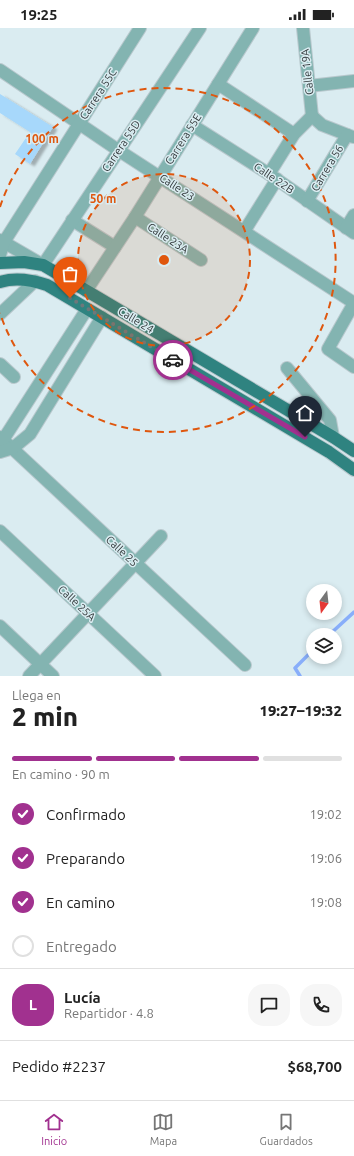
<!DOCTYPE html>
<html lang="es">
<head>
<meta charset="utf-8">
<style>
  body { margin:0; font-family:Ubuntu,sans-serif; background:#f6f6f6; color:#222; height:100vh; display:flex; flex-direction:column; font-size:15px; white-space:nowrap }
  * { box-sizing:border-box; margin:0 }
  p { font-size:13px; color:#767676 }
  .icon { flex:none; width:22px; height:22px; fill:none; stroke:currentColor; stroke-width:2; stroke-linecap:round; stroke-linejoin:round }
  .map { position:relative; height:648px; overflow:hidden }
  .drawer { display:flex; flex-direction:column; background:#fff; flex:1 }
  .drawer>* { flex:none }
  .needle { width:26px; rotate:195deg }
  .fabs { position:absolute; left:306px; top:556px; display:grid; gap:8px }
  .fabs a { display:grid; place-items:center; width:36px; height:36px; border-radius:50%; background:#fff; box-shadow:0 2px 6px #0003; font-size:20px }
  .pin { position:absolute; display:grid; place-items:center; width:34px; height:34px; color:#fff; margin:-41px -17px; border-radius:50% 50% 50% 0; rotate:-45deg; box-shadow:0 0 4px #0007 }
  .pin .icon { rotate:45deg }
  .courier { position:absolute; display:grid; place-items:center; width:40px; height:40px; margin:-20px; border:3px solid #a1318f; border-radius:50%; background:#fff; color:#222; box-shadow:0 1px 5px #0007 }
  .overview em { font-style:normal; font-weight:800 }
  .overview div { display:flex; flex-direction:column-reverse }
  .overview { display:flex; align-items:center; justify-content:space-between; height:68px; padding:0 12px }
  h1 { font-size:26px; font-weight:800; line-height:30px }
  .bar { display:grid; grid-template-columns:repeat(4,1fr); gap:6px 4px; align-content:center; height:48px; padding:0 12px }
  .bar i { height:5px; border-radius:3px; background:#e0e0e0 }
  .bar .active { background:#a1318f }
  .bar p { grid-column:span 4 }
  .line { display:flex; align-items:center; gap:10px; padding:0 12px; border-top:1px solid #e0e0e0 }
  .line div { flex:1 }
  .round { display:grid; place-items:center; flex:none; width:42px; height:42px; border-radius:16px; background:#f6f6f6 }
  ol { padding:0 12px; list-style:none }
  li { display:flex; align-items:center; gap:12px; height:44px }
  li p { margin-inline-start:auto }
  li .icon { padding:4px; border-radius:50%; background:#a1318f; color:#fff; stroke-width:4 }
  li:last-child { color:#767676 }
  li i { width:22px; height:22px; border:2px solid #e0e0e0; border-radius:50% }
  .status { display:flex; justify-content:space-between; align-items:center; height:28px; padding:0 20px; background:#fff; direction:ltr }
  .status svg { height:11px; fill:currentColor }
  .menu { display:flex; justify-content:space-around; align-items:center; height:56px; border-top:1px solid #e0e0e0; background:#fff; font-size:11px; color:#767676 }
  .menu a { display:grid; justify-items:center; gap:2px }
  .menu .active { color:#a1318f }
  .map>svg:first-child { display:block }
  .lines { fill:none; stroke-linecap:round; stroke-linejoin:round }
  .stream { stroke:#88aefa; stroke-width:3.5 }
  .building { fill:#a7d8fb; filter:url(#shadow) }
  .minor-casing { stroke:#b8c8cd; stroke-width:14 }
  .major-casing { stroke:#b8c8cd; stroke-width:14 }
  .minor { stroke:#83b4b1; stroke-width:12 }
  .major { stroke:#2f8380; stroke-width:12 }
  .done { stroke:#6d787b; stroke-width:4; stroke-dasharray:0 7.2 }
  .route { stroke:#a1318f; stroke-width:5 }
  .ring { fill:none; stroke:#df570e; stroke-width:2; stroke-dasharray:7 5 }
  .labels { text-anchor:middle; stroke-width:3; stroke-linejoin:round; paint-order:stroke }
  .street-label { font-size:11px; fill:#32393b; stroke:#daecf1 }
  .centre { fill:#df570e; stroke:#daecf1; stroke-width:2 }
  .ring-label { font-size:12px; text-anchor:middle; font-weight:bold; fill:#df570e; stroke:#daecf1; stroke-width:3; stroke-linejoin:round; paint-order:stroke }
</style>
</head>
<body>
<div class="status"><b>19:25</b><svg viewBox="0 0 49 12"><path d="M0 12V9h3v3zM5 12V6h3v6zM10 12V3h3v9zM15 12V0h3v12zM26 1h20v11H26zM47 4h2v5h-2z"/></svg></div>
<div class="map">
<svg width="354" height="648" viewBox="0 0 354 648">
  <defs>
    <filter id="shadow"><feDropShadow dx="4.5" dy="2.5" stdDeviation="1" flood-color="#0004"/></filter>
  </defs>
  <rect width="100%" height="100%" fill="#daecf1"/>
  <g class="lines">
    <g class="stream">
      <path d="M329,607L354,584"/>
      <path d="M300,648L295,640L313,622"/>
    </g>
  </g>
  <path class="building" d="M0,66L53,99L30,136L15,126L30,104L0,85Z"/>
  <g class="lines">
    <defs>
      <g id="minor">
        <path d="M303,0L312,88"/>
        <path d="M0,42L118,122L354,275"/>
        <path d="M218,56L294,106"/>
        <path d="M309,58L354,53"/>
        <path d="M312,88L322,97L353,109"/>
        <path d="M192,97L269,146L354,205"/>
        <path d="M269,146L294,106L312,88"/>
        <path d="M307,173L347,107"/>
        <path d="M135,189L201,232"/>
        <path d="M72,192L115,219"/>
        <path d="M346,200L354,187"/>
        <path d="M245,202L277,151"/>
        <path d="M0,212L43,237L200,0"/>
        <path d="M0,227L4,214L140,0"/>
        <path d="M86,263L135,189L253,0"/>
        <path d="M354,275L328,321L354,339"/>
        <path d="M0,286L35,253"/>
        <path d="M0,336L14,349"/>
        <path d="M287,340L330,392L333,409"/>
        <path d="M0,409L245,637"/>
        <path d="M2,419L3,412L87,281"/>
        <path d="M0,424L13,420L30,406L102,289"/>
        <path d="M0,503L155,648"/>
        <path d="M0,598L53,648"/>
        <path d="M29,648L161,508"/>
      </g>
      <g id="major">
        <path d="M0,235L24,234L43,237L333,409L354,423"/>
        <path d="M0,254C16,249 32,252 47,257L329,424L354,442"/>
      </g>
    </defs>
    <use href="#minor" class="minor-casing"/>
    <use href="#major" class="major-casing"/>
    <use href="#minor" class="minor"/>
    <use href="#major" class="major"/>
  </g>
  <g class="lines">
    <path class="done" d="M70,270L173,332"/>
    <path class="route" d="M173,332L305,409"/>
  </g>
  <circle cx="164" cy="232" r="86" fill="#df570e" fill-opacity=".12"/>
  <g class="ring">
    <circle cx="164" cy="232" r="86"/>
    <path d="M0 179A172 172 0 1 1 0 285"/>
  </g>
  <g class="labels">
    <g class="street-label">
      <text transform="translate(307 44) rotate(-96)" y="4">Calle 19A</text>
      <text transform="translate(98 66) rotate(-57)" y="4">Carrera 55C</text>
      <text transform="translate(183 111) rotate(-58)" y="4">Carrera 55E</text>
      <text transform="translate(121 118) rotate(-56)" y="4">Carrera 55D</text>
      <text transform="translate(327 140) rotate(-59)" y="4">Carrera 56</text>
      <text transform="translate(274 150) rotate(34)" y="4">Calle 22B</text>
      <text transform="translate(177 159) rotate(33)" y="4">Calle 23</text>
      <text transform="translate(168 210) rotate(33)" y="4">Calle 23A</text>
      <text transform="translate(136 292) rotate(31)" y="4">Calle 24</text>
      <text transform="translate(122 523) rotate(43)" y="4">Calle 25</text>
      <text transform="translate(77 575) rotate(43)" y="4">Calle 25A</text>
    </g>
  </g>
  <circle cx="164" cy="232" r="6" class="centre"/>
  <g class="ring-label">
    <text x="42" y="115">100 m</text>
    <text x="103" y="175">50 m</text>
  </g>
</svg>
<div class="fabs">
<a><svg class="needle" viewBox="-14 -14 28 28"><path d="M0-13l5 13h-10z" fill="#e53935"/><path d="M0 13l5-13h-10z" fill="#767676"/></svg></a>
<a><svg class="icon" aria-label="layers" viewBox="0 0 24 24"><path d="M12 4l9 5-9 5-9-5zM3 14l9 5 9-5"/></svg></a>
</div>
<div class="pin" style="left:70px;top:270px;background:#ea580c"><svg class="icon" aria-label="bag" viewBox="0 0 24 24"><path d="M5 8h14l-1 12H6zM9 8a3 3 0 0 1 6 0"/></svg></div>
<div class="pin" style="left:305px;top:409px;background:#1f2937"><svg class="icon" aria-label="home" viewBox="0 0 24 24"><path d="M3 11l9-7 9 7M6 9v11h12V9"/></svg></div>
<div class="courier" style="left:173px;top:332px"><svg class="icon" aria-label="car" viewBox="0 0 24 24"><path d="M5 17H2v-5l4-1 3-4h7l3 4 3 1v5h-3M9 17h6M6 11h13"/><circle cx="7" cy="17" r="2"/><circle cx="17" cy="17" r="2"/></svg></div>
</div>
<section class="drawer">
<div class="overview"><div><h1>2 min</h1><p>Llega en</p></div><em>19:27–19:32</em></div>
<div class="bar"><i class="active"></i><i class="active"></i><i class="active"></i><i></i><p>En camino · 90 m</p></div>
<ol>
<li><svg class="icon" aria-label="check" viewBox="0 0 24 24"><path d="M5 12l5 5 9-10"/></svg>Confirmado<p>19:02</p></li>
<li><svg class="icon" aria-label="check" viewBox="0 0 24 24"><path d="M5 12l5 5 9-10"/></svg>Preparando<p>19:06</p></li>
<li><svg class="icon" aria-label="check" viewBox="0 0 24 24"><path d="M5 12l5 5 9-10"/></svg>En camino<p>19:08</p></li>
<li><i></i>Entregado</li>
</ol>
<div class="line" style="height:72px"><b class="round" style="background:#a1318f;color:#fff">L</b><div><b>Lucía</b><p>Repartidor · 4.8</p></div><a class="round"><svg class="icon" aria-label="chat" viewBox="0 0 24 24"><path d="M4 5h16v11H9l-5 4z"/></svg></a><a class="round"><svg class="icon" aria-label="phone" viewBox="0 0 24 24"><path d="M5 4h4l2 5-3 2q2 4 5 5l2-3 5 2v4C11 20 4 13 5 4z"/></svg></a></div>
<div class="line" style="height:52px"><div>Pedido #2237</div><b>$68,700</b></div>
</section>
<nav class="menu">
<a class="active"><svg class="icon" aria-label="home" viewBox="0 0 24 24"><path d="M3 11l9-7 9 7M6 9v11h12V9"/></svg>Inicio</a>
<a><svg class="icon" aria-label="map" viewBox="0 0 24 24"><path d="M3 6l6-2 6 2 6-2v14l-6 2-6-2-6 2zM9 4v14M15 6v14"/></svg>Mapa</a>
<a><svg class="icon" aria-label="saved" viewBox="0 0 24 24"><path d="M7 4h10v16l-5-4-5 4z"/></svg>Guardados</a>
</nav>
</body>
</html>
